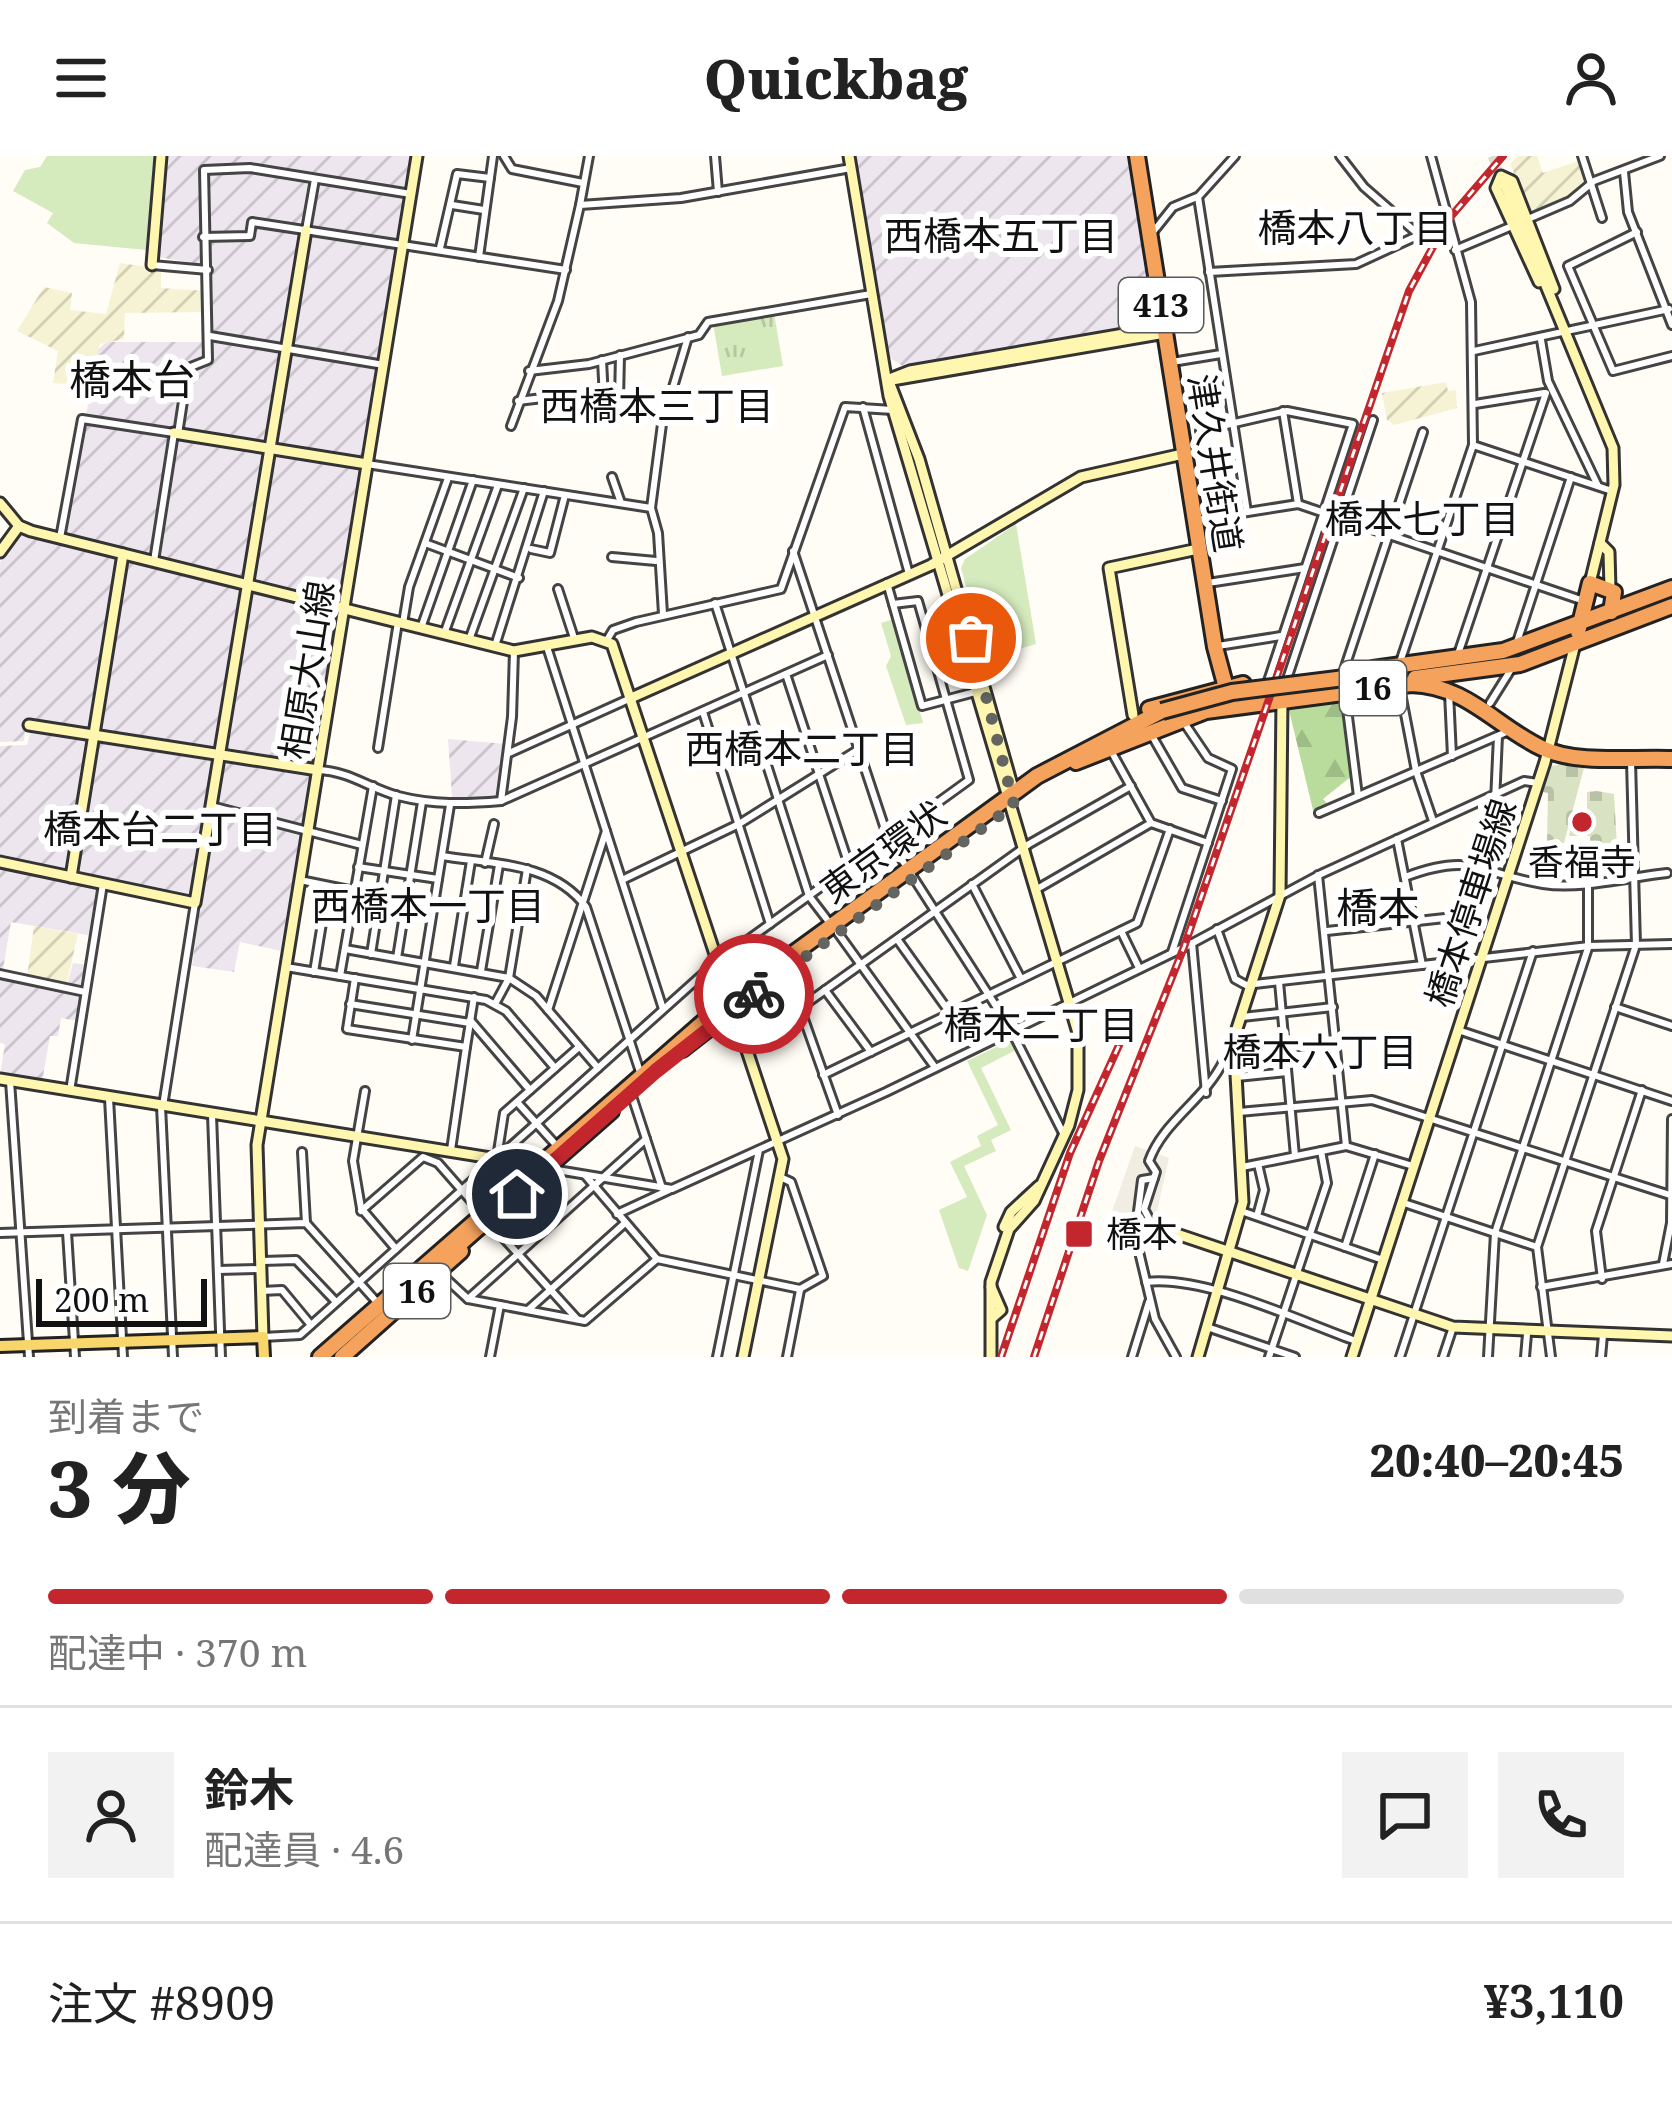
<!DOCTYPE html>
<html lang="ja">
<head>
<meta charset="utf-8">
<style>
  body { margin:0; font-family:"Noto Serif","Noto Sans JP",serif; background:#f2f2f2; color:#222; height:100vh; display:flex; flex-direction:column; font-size:45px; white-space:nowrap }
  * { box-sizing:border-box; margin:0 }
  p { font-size:39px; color:#767676 }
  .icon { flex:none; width:66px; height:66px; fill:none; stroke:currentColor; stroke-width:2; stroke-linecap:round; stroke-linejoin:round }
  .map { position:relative; height:1201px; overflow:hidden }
  .sheet { display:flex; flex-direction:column; background:#fff; flex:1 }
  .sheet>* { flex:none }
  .scale { position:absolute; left:36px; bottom:30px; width:171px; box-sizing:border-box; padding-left:12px; border:6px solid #111; border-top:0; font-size:33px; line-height:42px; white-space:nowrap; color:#111; -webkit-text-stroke:9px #fff; paint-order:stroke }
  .pin { position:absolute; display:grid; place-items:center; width:102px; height:102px; color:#fff; margin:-51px; border:6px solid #fff; border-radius:50%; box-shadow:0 3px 12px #0007 }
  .courier { position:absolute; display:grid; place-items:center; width:120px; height:120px; margin:-60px; border:9px solid #c4262e; border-radius:50%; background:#fff; color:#222; box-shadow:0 3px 15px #0007 }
  .headline em { font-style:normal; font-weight:800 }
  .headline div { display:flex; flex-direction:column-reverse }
  .headline { display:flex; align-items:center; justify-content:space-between; height:204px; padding:0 48px }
  h1 { font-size:78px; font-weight:800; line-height:90px }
  .bar { display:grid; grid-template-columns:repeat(4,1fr); gap:18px 12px; align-content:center; height:144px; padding:0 48px }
  .bar i { height:15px; border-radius:9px; background:#e0e0e0 }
  .bar .on { background:#c4262e }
  .bar p { grid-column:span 4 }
  .line { display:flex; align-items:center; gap:30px; padding:0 48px; border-top:3px solid #e0e0e0 }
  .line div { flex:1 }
  .round { display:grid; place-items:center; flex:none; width:126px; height:126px; border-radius:0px; background:#f2f2f2 }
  header { display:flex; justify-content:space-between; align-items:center; height:156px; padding:0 48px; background:#fff; font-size:54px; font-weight:800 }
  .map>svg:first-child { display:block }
  .industrial { fill:url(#industrial-furrows) }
  .farmland { fill:url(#farmland-furrows) }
  .grass { fill:url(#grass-tufts) }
  .forest { fill:url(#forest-firs) }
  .cemetery { fill:url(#cemetery-stones) }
  .park { fill:#d5ebbd }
  .plaza { fill:#f1ede2 }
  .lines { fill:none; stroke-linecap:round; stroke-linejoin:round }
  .secondary-tunnel { stroke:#dbdad3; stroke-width:9; stroke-dasharray:9 4.5; stroke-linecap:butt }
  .street-casing { stroke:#444; stroke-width:12 }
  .secondary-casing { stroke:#333; stroke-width:15 }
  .primary-casing { stroke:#222; stroke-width:16 }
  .highway-casing { stroke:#222; stroke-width:20 }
  .street { stroke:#fff; stroke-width:6 }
  .secondary { stroke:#fff6b0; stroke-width:9 }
  .primary { stroke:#f9d66b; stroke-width:10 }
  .highway { stroke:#f5a25d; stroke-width:14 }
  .rail-casing { stroke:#c4262e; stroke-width:8 }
  .rail { stroke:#fff; stroke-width:3; stroke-dasharray:9; stroke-linecap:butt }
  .highway-bridge-casing { stroke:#222; stroke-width:20; stroke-linecap:butt }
  .highway-bridge { stroke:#f5a25d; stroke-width:14 }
  .done { stroke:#646461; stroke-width:12; stroke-dasharray:0 21.6 }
  .route { stroke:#c4262e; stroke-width:15 }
  .poi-dot { fill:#c4262e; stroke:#fff; stroke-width:4.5 }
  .labels { text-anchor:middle; stroke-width:12; stroke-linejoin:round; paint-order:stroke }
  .shield { fill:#fff; stroke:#585858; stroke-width:3 }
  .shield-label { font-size:33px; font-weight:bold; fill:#111 }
  .street-label { font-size:36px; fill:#111; stroke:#fff }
  .poi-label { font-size:36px; fill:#111; stroke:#fff }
  .neighbourhood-label { font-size:39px; fill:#111; stroke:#fff }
  .quarter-label { font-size:42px; fill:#111; stroke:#fff }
</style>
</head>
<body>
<header><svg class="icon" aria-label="menu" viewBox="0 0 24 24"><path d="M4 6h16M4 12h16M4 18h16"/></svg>Quickbag<svg class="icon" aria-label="person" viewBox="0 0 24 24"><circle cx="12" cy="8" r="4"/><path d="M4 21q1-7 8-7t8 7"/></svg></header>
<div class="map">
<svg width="1672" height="1201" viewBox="0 0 1672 1201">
  <defs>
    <pattern id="industrial-furrows" width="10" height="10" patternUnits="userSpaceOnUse" patternTransform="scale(3)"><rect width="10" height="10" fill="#eee6ef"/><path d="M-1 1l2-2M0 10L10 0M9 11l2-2" fill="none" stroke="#cbc4cc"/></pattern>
    <pattern id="farmland-furrows" width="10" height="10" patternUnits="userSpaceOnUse" patternTransform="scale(3)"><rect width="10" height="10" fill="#f6f3d4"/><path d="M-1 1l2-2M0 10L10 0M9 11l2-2" fill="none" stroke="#d2cfb5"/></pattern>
    <pattern id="grass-tufts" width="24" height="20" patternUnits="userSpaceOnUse" patternTransform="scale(3)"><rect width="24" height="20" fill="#d5ebbd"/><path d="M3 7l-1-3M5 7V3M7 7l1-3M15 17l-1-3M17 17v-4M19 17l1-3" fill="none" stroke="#b6c8a1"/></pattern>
    <pattern id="forest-firs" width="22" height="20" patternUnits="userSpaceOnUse" patternTransform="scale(3)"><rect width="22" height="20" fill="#b9dc9c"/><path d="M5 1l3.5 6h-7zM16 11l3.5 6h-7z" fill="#9ebc85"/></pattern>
    <pattern id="cemetery-stones" width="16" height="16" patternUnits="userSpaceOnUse" patternTransform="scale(3)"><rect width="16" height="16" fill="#d9e3c4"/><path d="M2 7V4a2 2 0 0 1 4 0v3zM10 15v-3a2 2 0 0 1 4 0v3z" fill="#b9c2a7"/></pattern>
  </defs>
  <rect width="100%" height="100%" fill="#fffdf5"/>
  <g class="industrial">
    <path d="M167,0H410L281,795L240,786L234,816L192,810L204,723L196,722L192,743L75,716L98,577L26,565L24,585L0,586V406L22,378L63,387L98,193L107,186H211V110L158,101Z"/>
    <path d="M855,0H1131L1157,152L1146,168L903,210L887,200Z"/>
    <path d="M31,574L89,586L66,717L0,702V590L27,589Z"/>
    <path d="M448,583L506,588L498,642L452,641Z"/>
    <path d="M0,709L100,731L93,780L11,766L2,819L66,834L73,807L88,809L78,865L61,862L58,880H50L42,926L0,919L5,888L0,887Z"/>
  </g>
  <g class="farmland">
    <path d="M1518,0H1537L1543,17L1581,4L1591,25L1572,41L1532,59L1510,8Z"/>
    <path d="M120,107L161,113V132L205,135V156L125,157L124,183L100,188L93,211L67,207V228L53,227L58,195L17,175L44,131L72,137L70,154L106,158Z"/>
    <path d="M1446,226L1448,235L1456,234L1457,252L1394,269L1387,264L1382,237Z"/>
    <path d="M34,770L78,778L66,830L27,821Z"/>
  </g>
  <path class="grass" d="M774,157L783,210L722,220L713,167Z"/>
  <path class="forest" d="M1343,541L1353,619L1323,643L1329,649L1313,654L1288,550Z"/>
  <g class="cemetery">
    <path d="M1586,604L1564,687H1547L1548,637L1543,636L1551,610Z"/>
    <path d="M1597,635L1614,638L1618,707L1590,710V680H1569L1573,662H1587V636Z"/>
  </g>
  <g class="park">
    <path d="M47,0H154L146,94L74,87L47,67L53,57L13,35L25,14L40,11Z"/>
    <path d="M1016,368L1036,488L986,503L961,412L965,403Z"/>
    <path d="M894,463L923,567L906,569L886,510L891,500L881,467Z"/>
    <path d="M1011,884L1016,894L981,912L1011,974L991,984L996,995L964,1010L987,1059L968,1115L959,1112L939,1054L967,1041L950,1006L981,990L977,980L998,969L967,905Z"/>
  </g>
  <path class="plaza" d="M1135,990L1169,1002L1156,1060L1149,1077L1137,1073L1133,1097L1106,1089L1116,1064L1110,1061Z"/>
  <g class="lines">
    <path class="secondary-tunnel" d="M1492,0L1502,23"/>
    <defs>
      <g id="street">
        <path d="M504,0L512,13L583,27"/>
        <path d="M715,0L718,36"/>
        <path d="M1235,0L1198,41L1247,356"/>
        <path d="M1582,0L1602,62"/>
        <path d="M1624,16L1628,56L1672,169"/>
        <path d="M452,49L484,54"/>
        <path d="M580,49L589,0"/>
        <path d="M1528,63L1570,45L1594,25L1660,0"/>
        <path d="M306,74L315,23"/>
        <path d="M1153,76L1173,51L1197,41"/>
        <path d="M1637,76L1568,110L1613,215L1672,200"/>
        <path d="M203,81L250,80L252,66L566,114"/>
        <path d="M440,92L457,18L490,22"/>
        <path d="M1455,94L1512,70"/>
        <path d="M479,101L493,0"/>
        <path d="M152,109L208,114"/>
        <path d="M1209,116L1356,108L1419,79L1364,31L1340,0"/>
        <path d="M210,180L384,209"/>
        <path d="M1541,184L1548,225L1598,330"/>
        <path d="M1474,195L1669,153"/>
        <path d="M602,204L604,243L619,244L620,199"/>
        <path d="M1172,206L1221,198"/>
        <path d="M529,215L589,208L699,179L708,166L871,138"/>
        <path d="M518,245L584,237"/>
        <path d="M1475,248L1544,237"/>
        <path d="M863,251L909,418"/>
        <path d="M1283,255L1298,348"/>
        <path d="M511,270L558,145L580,49L681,42L851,12"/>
        <path d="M1200,275L1287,255L1353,268L1268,525"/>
        <path d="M178,278L188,212L208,204L204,14L250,12L411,38"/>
        <path d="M1473,289L1612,335"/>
        <path d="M367,308L651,352"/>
        <path d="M612,321L621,347"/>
        <path d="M1197,364L1298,348L1581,444"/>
        <path d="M60,382L82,263L174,277L154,405"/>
        <path d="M425,387L519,422"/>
        <path d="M531,393L550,397L565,339"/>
        <path d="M793,395L888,682L1010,872L1063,977"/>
        <path d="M612,401L656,405"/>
        <path d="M887,427L922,550L975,536"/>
        <path d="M1208,427L1305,412"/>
        <path d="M558,433L575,485"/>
        <path d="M715,447L809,740L832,770"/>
        <path d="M663,458L658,377L651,352L662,268L688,181"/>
        <path d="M403,467L409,431L448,322"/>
        <path d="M421,472L473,324"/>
        <path d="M444,478L498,329"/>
        <path d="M469,484L524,332"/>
        <path d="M607,484L613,474L636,466L781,433L845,251L893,254"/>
        <path d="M1516,489L1571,321"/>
        <path d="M495,490L544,335"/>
        <path d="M1218,490L1281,480"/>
        <path d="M547,491L663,853"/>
        <path d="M1457,501L1546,237"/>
        <path d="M1400,506L1473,289L1471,146L1431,0"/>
        <path d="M1343,517L1423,276"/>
        <path d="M786,518L849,709"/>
        <path d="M1287,523L1373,264"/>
        <path d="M1400,532L1416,615L1433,665"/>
        <path d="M1345,537L1358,640"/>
        <path d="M1449,537L1452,600"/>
        <path d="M1490,547L1510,515"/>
        <path d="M703,556L770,768"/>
        <path d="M1151,578L1182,632L1222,645"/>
        <path d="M378,592L398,466"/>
        <path d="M715,592L757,578"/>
        <path d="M1110,593L1151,667L1208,687"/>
        <path d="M509,597L631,542"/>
        <path d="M318,614C349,615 369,632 398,640C433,649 466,648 501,645L828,499"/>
        <path d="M501,645L512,561L514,495"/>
        <path d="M211,650L362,689"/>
        <path d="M1319,657L1511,574"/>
        <path d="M1397,683L1422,809"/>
        <path d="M442,700C492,708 553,706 586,751L640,916"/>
        <path d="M485,707L494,668"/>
        <path d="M358,711L438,723"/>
        <path d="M1318,719L1346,990"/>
        <path d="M1405,721C1474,695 1480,718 1543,728C1580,734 1630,721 1667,717"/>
        <path d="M300,724L354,735"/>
        <path d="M622,724L739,668L859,593"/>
        <path d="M972,728L1021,823"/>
        <path d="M1037,733L1151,667"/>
        <path d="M1217,773L1235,823L1246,829L1589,790L1672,788"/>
        <path d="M1121,775L1139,812"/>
        <path d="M1327,775L1463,760"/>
        <path d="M838,777L934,910"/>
        <path d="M897,783L950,857"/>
        <path d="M1192,787L1206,937"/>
        <path d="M345,793L509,822L536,840L598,912"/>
        <path d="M1172,796L1232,613L1208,602L1185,568"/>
        <path d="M371,798L396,639"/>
        <path d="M397,802L422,646"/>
        <path d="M1448,806L1495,646L1498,580"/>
        <path d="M454,810L471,705"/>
        <path d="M286,811L486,844L506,855L555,912"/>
        <path d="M481,815L499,709"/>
        <path d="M314,816L323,761L348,765"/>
        <path d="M0,818L85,836"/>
        <path d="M340,820L373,630"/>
        <path d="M355,822L347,873L466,891L474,841"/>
        <path d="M1279,826L1295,1000"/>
        <path d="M825,834L871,896"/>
        <path d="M350,848L470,867"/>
        <path d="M495,848L509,822L527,713"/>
        <path d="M1615,851L1672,870"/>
        <path d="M800,852L838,959"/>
        <path d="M548,854L606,675"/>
        <path d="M1242,861L1333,851"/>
        <path d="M470,864L530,934"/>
        <path d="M1458,874L1672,945"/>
        <path d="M412,884L450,649"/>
        <path d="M747,890L1029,688L1131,630"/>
        <path d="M1287,891L1337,886"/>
        <path d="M823,919L1137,767L1170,673"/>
        <path d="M1237,921L1287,916"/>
        <path d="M10,925L29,1201"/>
        <path d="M70,935L103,728"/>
        <path d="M365,935L353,1005L361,1052L396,1093"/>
        <path d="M631,937L662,1032"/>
        <path d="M109,942L123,1201"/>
        <path d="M517,946L556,989"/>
        <path d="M161,950L173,1201"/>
        <path d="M163,950L195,747"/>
        <path d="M1239,956L1372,944L1670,1039"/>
        <path d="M212,959L221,1201"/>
        <path d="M451,994L466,891"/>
        <path d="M302,996L306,1067"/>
        <path d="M497,1002L504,957L579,891"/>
        <path d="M1242,1011L1346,990L1413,1010"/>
        <path d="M551,1013L672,1033L886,936L1189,789L1321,718L1524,625L1538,627"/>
        <path d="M585,1019L657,1103L800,1133L823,1120L791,1026L780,1021"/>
        <path d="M1154,1022L1142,1024L1135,1079L1155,1163L1176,1201"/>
        <path d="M1401,1046L1537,1091"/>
        <path d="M361,1055L423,1001L438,1007L481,1056"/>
        <path d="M1241,1055L1383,1104"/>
        <path d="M617,1058L669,1034"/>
        <path d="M1257,1060L1264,1034L1258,1008"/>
        <path d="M490,1067L577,1163"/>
        <path d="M1153,1070L1144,1053L1156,1016L1149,1005C1163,965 1205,944 1224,904L1234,902"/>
        <path d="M67,1076L75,1201"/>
        <path d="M0,1077L306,1067L375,1144"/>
        <path d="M1345,1091L1375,998"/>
        <path d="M262,1105L296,1104L336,1146"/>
        <path d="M1663,1108L1671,1067L1672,963"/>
        <path d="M218,1114L261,1113"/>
        <path d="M439,1116L468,1143L585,1165L657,1103"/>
        <path d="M1602,1123L1596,1075L1642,934"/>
        <path d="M1146,1126C1205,1119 1299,1165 1356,1185"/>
        <path d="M1541,1131L1672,1108"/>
        <path d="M261,1135L282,1134L311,1169"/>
        <path d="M468,1143L646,983"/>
        <path d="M528,1154L625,1067"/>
        <path d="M1207,1171L1295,1201"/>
        <path d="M263,1181L300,1179L713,809L969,624L918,445L893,448"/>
        <path d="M490,1201L500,1149"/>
        <path d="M717,1201L759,994"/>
        <path d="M787,1201L800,1134"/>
        <path d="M1132,1201L1149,1146"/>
        <path d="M1269,1201L1327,1027L1321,995"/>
        <path d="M1400,1201L1533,795"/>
        <path d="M1443,1201L1453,1171"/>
        <path d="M1488,1201L1495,1077L1588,792V724"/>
        <path d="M1525,1201L1527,1178"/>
        <path d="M1551,1201L1537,1091L1636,789L1631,605"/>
        <path d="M1601,1201L1603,1179"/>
      </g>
      <g id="secondary">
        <path d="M849,0L889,240L1078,877V934L1069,969L1034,1045L1009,1073L991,1126V1201"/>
        <path d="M1504,28L1613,292L1614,329L1590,427"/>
        <path d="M152,109L161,0"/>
        <path d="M1539,126L1496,32L1501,20L1512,25L1554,133"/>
        <path d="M887,224L910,215L1153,173L1165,176"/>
        <path d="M892,224L1165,177"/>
        <path d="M890,228L919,303L1014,636"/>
        <path d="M174,277L367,308"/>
        <path d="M0,347L19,370L31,375L514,495L592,481L612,488L783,1003L743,1201"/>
        <path d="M1600,387L1609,396L1610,433"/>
        <path d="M0,396L19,370"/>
        <path d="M631,542L931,409L1081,321L1183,298"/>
        <path d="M1133,559L1109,412L1198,393"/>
        <path d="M29,569L318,614"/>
        <path d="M0,706L195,747L306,74"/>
        <path d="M71,721L123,398"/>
        <path d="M0,923L541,1010"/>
        <path d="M1153,1070L1453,1171L1672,1180"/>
        <path d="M1004,1071L1011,1056L1039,1030"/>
        <path d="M991,1131L1001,1154L993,1161"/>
        <path d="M263,1181L257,989L417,0"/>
        <path d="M1198,1201L1243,1046L1234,882L1280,739L1282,543"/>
        <path d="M1352,1201L1545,606L1575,488"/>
      </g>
      <path id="primary" d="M0,1190L263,1181L264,1201"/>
      <g id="highway">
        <path d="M1137,0L1215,491L1228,539"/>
        <path d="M1578,476L1590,427L1614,436L1611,456"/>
        <path d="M1373,513L1503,495L1672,432"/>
        <path d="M1415,522L1520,508L1672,450"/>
        <path d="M1149,553L1243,528"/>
        <path d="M1076,606L1206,555L1411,528C1468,530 1494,569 1542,592C1577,609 1634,601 1672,603"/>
        <path d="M682,893L745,844"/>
        <path d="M452,1095L611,955"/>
        <path d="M320,1201L724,848L1037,620L1162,555"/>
        <path d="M342,1201L461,1095"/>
      </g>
    </defs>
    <use href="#street" class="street-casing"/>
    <use href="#secondary" class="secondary-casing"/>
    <use href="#primary" class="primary-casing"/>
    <use href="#highway" class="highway-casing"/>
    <use href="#street" class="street"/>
    <use href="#secondary" class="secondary"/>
    <use href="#primary" class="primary"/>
    <use href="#highway" class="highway"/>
    <defs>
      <g id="rail">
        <path d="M1001,1201L1070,997L1130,865"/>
        <path d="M1034,1201L1099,1005L1184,791L1409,135L1447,65L1503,0"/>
      </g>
    </defs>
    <use href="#rail" class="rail-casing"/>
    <use href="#rail" class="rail"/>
    <defs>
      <path id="highway-bridge" d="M1162,555L1232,536L1385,517"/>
    </defs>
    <use href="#highway-bridge" class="highway-bridge-casing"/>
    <use href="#highway-bridge" class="highway-bridge"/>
  </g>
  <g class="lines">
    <path class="done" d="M754,838L1014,649L971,482"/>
    <path class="route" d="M517,1038L656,915L754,838"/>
  </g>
  <g class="poi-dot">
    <circle cx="1582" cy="666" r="12"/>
    <rect x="1064" y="1063" width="30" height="30" rx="6"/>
  </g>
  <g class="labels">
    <g class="shield">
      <rect x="1119" y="122" width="84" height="54" rx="9"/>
      <rect x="1340" y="505" width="66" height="54" rx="9"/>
      <rect x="384" y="1108" width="66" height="54" rx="9"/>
    </g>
    <g class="shield-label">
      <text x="1161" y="161">413</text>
      <text x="1373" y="544">16</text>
      <text x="417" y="1147">16</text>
    </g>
    <g class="street-label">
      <text transform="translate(1215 307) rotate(81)" y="13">津久井街道</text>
      <text transform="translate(307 514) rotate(-81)" y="13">相原大山線</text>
      <text transform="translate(883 696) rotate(-36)" y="13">東京環状</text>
      <text transform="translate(1471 747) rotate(-72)" y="13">橋本停車場線</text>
    </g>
    <g class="poi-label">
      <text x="1582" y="719">香福寺</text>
      <text x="1106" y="1091" text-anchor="start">橋本</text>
    </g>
    <g class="neighbourhood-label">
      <text x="1355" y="86">橋本八丁目</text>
      <text x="1001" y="94">西橋本五丁目</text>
      <text x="657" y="264">西橋本三丁目</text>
      <text x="1422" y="377">橋本七丁目</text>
      <text x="802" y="607">西橋本二丁目</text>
      <text x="160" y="687">橋本台二丁目</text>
      <text x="428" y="764">西橋本一丁目</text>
      <text x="1041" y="883">橋本二丁目</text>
      <text x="1320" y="910">橋本六丁目</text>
    </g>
    <g class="quarter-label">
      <text x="132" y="239">橋本台</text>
      <text x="1378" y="767">橋本</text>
    </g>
  </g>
</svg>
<div class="scale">200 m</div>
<div class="pin" style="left:971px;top:482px;background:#ea580c"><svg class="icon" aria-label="bag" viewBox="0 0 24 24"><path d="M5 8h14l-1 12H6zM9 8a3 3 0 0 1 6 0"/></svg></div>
<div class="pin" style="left:517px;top:1038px;background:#1f2937"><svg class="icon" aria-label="home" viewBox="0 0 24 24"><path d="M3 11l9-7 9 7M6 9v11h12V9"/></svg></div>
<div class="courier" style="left:754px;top:838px"><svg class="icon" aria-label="bike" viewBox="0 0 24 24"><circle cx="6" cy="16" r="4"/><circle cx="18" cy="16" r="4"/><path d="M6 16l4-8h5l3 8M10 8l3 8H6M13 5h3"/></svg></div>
</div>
<section class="sheet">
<div class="headline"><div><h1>3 分</h1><p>到着まで</p></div><em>20:40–20:45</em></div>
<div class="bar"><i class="on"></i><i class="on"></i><i class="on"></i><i></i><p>配達中 · 370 m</p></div>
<div class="line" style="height:216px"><a class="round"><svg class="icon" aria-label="person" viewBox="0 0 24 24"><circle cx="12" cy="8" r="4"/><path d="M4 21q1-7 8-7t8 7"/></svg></a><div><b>鈴木</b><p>配達員 · 4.6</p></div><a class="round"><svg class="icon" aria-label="chat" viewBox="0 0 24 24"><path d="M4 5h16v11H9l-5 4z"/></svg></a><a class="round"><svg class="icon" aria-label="phone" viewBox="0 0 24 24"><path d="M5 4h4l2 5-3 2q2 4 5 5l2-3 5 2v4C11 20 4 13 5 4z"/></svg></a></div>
<div class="line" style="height:156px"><div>注文 #8909</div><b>¥3,110</b></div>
</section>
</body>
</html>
